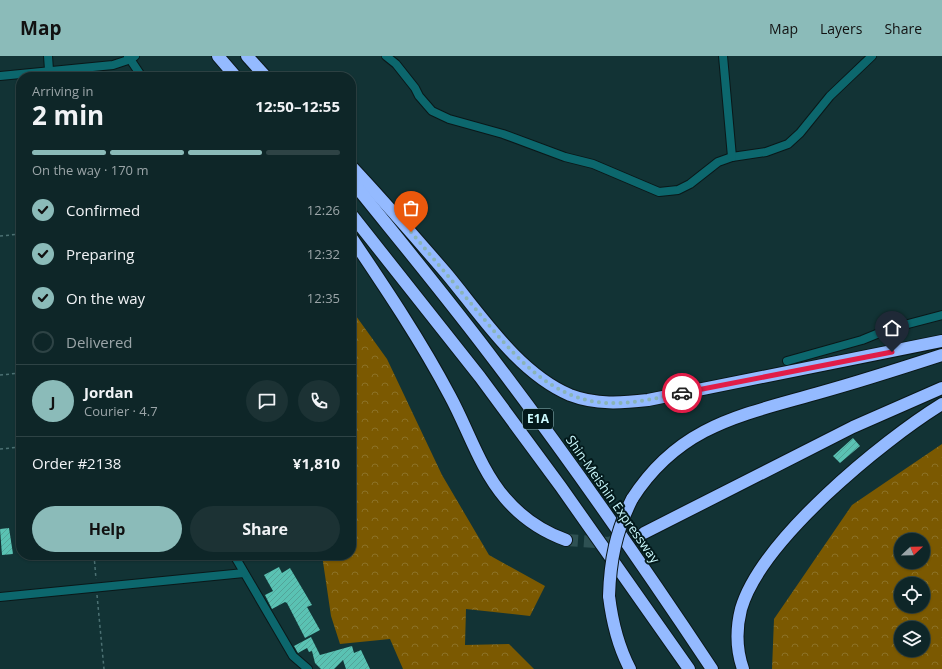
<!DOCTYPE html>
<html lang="en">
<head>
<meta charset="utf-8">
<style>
  body { margin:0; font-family:"Open Sans",sans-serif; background:#1c3234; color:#f1f3f6; height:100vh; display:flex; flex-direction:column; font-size:15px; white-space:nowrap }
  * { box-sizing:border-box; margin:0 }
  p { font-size:13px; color:#9ba5a8 }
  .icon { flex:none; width:22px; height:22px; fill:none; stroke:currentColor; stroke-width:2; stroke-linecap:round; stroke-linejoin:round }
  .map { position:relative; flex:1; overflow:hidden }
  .details { position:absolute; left:16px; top:16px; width:340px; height:488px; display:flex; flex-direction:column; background:#0e2628; border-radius:16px; box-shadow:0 1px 3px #0004,0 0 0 1px #2e4345 }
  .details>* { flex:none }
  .needle { width:26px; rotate:68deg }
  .fabs { position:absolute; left:894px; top:477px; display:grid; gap:8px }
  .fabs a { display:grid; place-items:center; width:36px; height:36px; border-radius:50%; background:#0e2628; box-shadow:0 1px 3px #0004,0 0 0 1px #2e4345; font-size:20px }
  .pin { position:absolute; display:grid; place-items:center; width:34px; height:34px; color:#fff; margin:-41px -17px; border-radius:50% 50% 50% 0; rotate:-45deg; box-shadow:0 0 4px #0007 }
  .pin .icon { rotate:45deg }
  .courier { position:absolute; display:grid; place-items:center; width:40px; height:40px; margin:-20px; border:3px solid #e11d48; border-radius:50%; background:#fff; color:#222; box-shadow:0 1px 5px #0007 }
  .overview em { font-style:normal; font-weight:700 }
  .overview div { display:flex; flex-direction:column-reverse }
  .overview { display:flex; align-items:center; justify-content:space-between; height:68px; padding:0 16px }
  h1 { font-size:26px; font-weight:700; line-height:30px }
  .bar { display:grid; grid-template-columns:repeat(4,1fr); gap:6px 4px; align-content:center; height:48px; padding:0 16px }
  .bar i { height:5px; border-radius:3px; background:#2e4345 }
  .bar .on { background:#8bbbb9 }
  .bar p { grid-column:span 4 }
  .line { display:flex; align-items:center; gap:10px; padding:0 16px; border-top:1px solid #2e4345 }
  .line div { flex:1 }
  .round { display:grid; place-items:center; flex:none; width:42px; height:42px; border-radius:21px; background:#1c3234 }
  ol { padding:0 16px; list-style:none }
  li { display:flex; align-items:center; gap:12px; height:44px }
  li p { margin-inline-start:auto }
  li .icon { padding:4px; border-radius:50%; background:#8bbbb9; color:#111; stroke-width:4 }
  li:last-child { color:#9ba5a8 }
  li i { width:22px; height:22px; border:2px solid #2e4345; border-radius:50% }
  .action { display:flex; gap:8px; margin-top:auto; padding:8px 16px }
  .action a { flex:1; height:46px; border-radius:24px; background:#8bbbb9; color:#111; font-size:16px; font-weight:700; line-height:46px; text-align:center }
  .action a+a { background:#1c3234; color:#f1f3f6 }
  header { display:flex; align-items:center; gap:24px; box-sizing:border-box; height:56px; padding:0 20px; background:#8bbbb9; color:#111 }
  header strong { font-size:19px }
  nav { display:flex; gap:22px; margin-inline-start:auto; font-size:14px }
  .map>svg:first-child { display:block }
  .forest { fill:url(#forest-crowns); fill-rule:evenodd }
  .building { fill:url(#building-hatch) }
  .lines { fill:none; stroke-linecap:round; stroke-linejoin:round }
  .highway-tunnel { stroke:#2e5153; stroke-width:12; stroke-dasharray:12 6; stroke-linecap:butt }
  .minor-casing { stroke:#0a1819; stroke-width:10 }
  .highway-casing { stroke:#0a1819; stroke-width:14 }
  .path { stroke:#4c7173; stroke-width:1.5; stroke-dasharray:3 3; stroke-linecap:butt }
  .minor { stroke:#0c676d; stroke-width:8 }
  .highway { stroke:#94baff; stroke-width:12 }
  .highway-bridge-casing { stroke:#0a1819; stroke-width:14; stroke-linecap:butt }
  .highway-bridge { stroke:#94baff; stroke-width:12 }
  .done { stroke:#8ab4b7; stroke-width:4; stroke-dasharray:0 7.2 }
  .route { stroke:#e11d48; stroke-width:5 }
  .labels { text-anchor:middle; stroke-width:4; stroke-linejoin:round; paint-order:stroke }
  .shield { fill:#03191b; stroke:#8fb6b9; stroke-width:1 }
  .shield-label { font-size:12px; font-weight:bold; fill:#cbf9fd }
  .street-label { font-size:13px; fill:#cbf9fd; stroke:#03191b }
</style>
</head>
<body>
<header>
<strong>Map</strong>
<nav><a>Map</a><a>Layers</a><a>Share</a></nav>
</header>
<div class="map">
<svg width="942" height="613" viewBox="0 0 942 613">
  <defs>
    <pattern id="forest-crowns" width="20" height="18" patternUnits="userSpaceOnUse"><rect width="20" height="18" fill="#7b5901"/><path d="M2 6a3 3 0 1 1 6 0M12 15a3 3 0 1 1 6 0" fill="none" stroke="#8c7227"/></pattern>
    <pattern id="building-hatch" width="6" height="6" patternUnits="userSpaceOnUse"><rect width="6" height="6" fill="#5ac2b3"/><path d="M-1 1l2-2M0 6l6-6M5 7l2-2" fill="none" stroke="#53a499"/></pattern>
  </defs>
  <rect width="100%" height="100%" fill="#123335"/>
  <g class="forest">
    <path d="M351,253L387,303L442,419L489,499L545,530L530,560L466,553L465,589L509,588L534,613H403L390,583L340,588L331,560L322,499H351Z"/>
    <path d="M942,388V613H772L774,563L852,449ZM901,484H923V506H901ZM901,528H923V550H901ZM901,572H923V594H901Z"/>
  </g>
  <g class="building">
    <path d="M853,382L860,390L840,407L833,400Z"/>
    <path d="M9,472L13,498L2,499L0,473Z"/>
    <path d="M279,511L282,517L290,512L312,549L307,551L320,574L305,582L287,547L285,546L272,553L265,539L273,535L264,519Z"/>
    <path d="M311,581L320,599L352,590L354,597L361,594L370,613H346L343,604L334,613H321L315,607L312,595L309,596L307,592L298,597L294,590Z"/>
  </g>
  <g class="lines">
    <path class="highway-tunnel" d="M566,484L608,487L644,477"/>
    <defs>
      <g id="minor">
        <path d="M48,0L49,14"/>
        <path d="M128,0L142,21"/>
        <path d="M386,0L396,8L415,32L419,40L432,55L449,63L503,78L565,101L593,108L659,136L678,134L690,128L718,106L732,101L766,96L788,88L800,77L830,40L872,0"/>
        <path d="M723,0L732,101"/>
        <path d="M0,20L113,9L131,3L135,0"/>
        <path d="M787,305L862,284L889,273L942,259"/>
        <path d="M234,499L293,600L308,613"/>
        <path d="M0,541L244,517"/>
      </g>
      <g id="highway">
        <path d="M218,0L236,21"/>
        <path d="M247,0L266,21"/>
        <path d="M351,110C384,145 415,181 446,217C481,259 518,317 570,339C596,349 622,347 648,344L942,285"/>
        <path d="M351,124C400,185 450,245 497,308C572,407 643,509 712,613"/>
        <path d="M351,158L480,321L561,431L689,613"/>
        <path d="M351,181C386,233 421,285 450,340C468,373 480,413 505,442C522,462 541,475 566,484"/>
        <path d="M632,443C680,368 743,359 822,336C862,325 902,312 942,299"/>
        <path d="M644,477L853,371L942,332"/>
        <path d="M609,540C612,565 618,590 630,613"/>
        <path d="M743,613C736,593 736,573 741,553C761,484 882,385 942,348"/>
      </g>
    </defs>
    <use href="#minor" class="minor-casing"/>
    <use href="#highway" class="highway-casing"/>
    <g class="path">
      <path d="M0,180L21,178"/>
      <path d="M0,319L21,317"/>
      <path d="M0,393L21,391"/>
      <path d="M94,499L96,523"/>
      <path d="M97,539L104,613"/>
    </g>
    <use href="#minor" class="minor"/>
    <use href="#highway" class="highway"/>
    <defs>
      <path id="highway-bridge" d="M609,540C610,505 616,475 632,443"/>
    </defs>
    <use href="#highway-bridge" class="highway-bridge-casing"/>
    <use href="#highway-bridge" class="highway-bridge"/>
  </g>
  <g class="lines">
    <path class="done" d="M411,176C432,201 453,226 474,251C509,293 547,344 607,347C632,348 658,342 682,337"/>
    <path class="route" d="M682,337L892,296"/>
  </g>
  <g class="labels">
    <rect class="shield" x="523" y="353" width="30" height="20" rx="3"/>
    <g class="shield-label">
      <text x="538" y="367">E1A</text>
    </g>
    <g class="street-label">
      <text transform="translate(613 443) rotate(55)" y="5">Shin-Meishin Expressway</text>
    </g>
  </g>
</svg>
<div class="fabs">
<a><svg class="needle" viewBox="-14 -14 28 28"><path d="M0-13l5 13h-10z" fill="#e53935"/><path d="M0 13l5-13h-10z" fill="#9ba5a8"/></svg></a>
<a><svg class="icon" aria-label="locate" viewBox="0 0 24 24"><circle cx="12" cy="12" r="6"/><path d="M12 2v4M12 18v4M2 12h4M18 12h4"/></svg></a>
<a><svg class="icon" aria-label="layers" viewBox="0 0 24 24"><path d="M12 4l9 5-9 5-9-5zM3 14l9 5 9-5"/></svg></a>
</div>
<div class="pin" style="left:411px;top:176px;background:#ea580c"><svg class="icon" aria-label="bag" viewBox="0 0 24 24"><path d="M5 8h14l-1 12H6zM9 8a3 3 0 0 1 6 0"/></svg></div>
<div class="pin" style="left:892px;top:296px;background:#1f2937"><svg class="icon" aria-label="home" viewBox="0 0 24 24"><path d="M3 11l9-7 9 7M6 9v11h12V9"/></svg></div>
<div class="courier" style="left:682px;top:337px"><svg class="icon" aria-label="car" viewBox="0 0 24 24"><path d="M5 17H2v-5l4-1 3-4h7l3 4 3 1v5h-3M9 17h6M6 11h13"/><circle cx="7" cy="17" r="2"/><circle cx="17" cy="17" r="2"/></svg></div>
<section class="details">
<div class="overview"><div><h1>2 min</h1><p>Arriving in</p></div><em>12:50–12:55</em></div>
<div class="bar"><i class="on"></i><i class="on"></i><i class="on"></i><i></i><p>On the way · 170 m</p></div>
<ol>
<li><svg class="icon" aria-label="check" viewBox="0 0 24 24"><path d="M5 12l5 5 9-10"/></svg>Confirmed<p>12:26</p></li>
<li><svg class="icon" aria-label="check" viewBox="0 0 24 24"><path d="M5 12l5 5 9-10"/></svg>Preparing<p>12:32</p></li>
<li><svg class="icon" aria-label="check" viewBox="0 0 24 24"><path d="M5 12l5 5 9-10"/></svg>On the way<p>12:35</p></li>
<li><i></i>Delivered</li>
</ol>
<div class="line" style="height:72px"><b class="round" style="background:#8bbbb9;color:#111">J</b><div><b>Jordan</b><p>Courier · 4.7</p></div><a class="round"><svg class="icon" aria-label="chat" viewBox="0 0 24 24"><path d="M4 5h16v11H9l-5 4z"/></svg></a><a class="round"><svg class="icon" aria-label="phone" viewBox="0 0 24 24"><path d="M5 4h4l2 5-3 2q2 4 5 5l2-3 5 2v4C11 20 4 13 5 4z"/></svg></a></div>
<div class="line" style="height:52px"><div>Order #2138</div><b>¥1,810</b></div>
<div class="action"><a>Help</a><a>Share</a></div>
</section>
</div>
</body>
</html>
